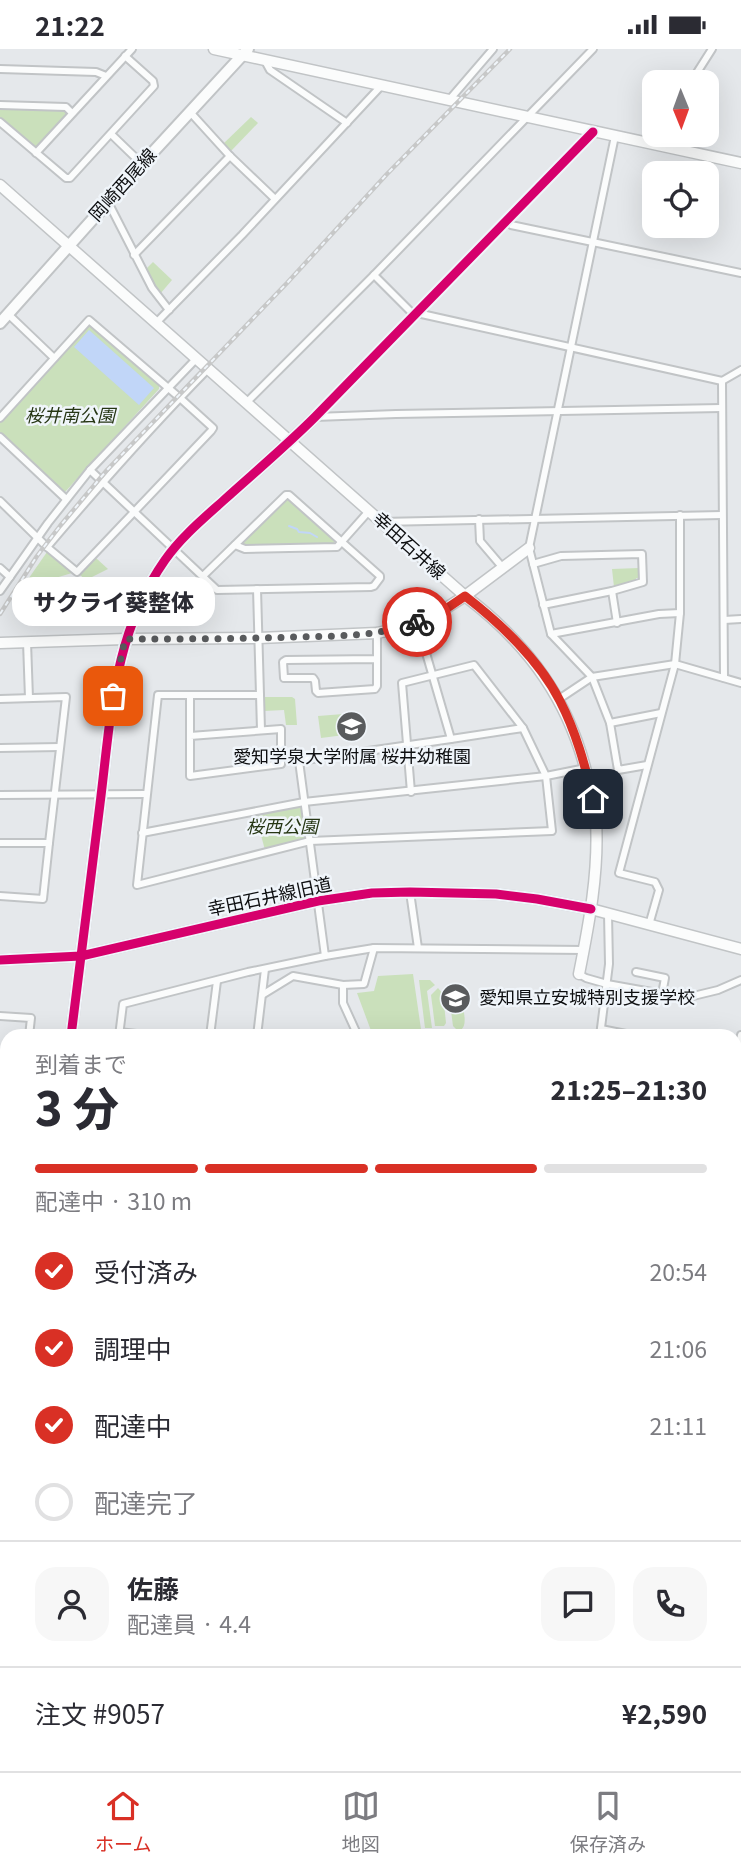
<!DOCTYPE html>
<html lang="ja">
<head>
<meta charset="utf-8">
<style>
  body { margin:0; font-family:Georgia,"Noto Sans JP",serif; background:#f7f7f7; color:#2b2b33; height:100vh; display:flex; flex-direction:column; font-size:26px; white-space:nowrap }
  * { box-sizing:border-box; margin:0 }
  p { font-size:23px; color:#7c7c81 }
  .icon { flex:none; width:38px; height:38px; fill:none; stroke:currentColor; stroke-width:2; stroke-linecap:round; stroke-linejoin:round }
  .map { position:relative; flex:1; overflow:hidden }
  .drawer { position:absolute; left:0px; top:980px; width:742px; height:742px; display:flex; flex-direction:column; background:#fff; border-radius:21px 21px 0 0; box-shadow:0 7px 28px #0002 }
  .drawer>* { flex:none }
  .needle { width:46px; rotate:179deg }
  .tools { position:absolute; left:642px; top:21px; display:grid; gap:14px }
  .tools a { display:grid; place-items:center; width:77px; height:77px; border-radius:14px; background:#fff; box-shadow:0 7px 28px #0002; font-size:35px }
  .pin { position:absolute; display:grid; place-items:center; width:60px; height:60px; color:#fff; margin:-30px; border-radius:14px; box-shadow:0 4px 10px #0006 }
  .courier { position:absolute; display:grid; place-items:center; width:70px; height:70px; margin:-35px; border:5px solid #d93025; border-radius:50%; background:#fff; color:#222; box-shadow:0 2px 9px #0007 }
  .bubble { position:absolute; height:49px; border-radius:21px; background:#fff; box-shadow:0 7px 28px #0002; font-size:23px; font-weight:800; line-height:49px; text-align:center }
  .overview em { font-style:normal; font-weight:800 }
  .overview div { display:flex; flex-direction:column-reverse }
  .overview { display:flex; align-items:center; justify-content:space-between; height:119px; padding:0 35px }
  h1 { font-size:46px; font-weight:800; line-height:52px }
  .bar { display:grid; grid-template-columns:repeat(4,1fr); gap:10px 7px; align-content:center; height:84px; padding:0 35px }
  .bar i { height:9px; border-radius:5px; background:#e1e1e2 }
  .bar .selected { background:#d93025 }
  .bar p { grid-column:span 4 }
  .line { display:flex; align-items:center; gap:18px; padding:0 35px; border-top:2px solid #e1e1e2 }
  .line div { flex:1 }
  .round { display:grid; place-items:center; flex:none; width:74px; height:74px; border-radius:21px; background:#f7f7f7 }
  ol { padding:0 35px; list-style:none }
  li { display:flex; align-items:center; gap:21px; height:77px }
  li p { margin-inline-start:auto }
  li .icon { padding:7px; border-radius:50%; background:#d93025; color:#fff; stroke-width:4 }
  li:last-child { color:#7c7c81 }
  li i { width:38px; height:38px; border:4px solid #e1e1e2; border-radius:50% }
  .status { display:flex; justify-content:space-between; align-items:center; height:49px; padding:0 35px; background:#fff; direction:ltr }
  .status svg { height:19px; fill:currentColor }
  .tab-bar { display:flex; justify-content:space-around; align-items:center; height:98px; border-top:2px solid #e1e1e2; background:#fff; font-size:19px; color:#7c7c81 }
  .tab-bar a { display:grid; justify-items:center; gap:4px }
  .tab-bar .selected { color:#d93025 }
  .map>svg:first-child { display:block }
  .green { fill:#cae0bb }
  .water { fill:#c1d6f8 }
  .lines { fill:none; stroke-linecap:round; stroke-linejoin:round }
  .stream { stroke:#c1d6f8; stroke-width:2 }
  .street-casing { stroke:#c1c4c6; stroke-width:10 }
  .secondary-casing { stroke:#c1c4c6; stroke-width:13 }
  .primary-casing { stroke:#c1c4c6; stroke-width:14 }
  .street { stroke:#fbfcfc; stroke-width:6 }
  .secondary { stroke:#fbfcfc; stroke-width:10 }
  .primary { stroke:#fbfcfc; stroke-width:10 }
  .rail-casing { stroke:#c7c8c8; stroke-width:4.5 }
  .rail { stroke:#f0f5fa; stroke-width:2; stroke-dasharray:5; stroke-linecap:butt }
  .cycleway-casing { stroke:#f0f5fa; stroke-width:13 }
  .cycleway { stroke:#d6006c; stroke-width:9 }
  .done { stroke:#595b5d; stroke-width:7; stroke-dasharray:0 12.6 }
  .route { stroke:#d93025; stroke-width:9 }
  .labels { text-anchor:middle; stroke-width:5; stroke-linejoin:round; paint-order:stroke }
  .street-label { font-size:18px; fill:#0e0f11; stroke:#f0f5fa }
  .park-label { font-size:18px; font-style:italic; fill:#263614; stroke:#f0f5fa }
  .poi-label { font-size:18px; fill:#0e0f11; stroke:#f0f5fa }
</style>
</head>
<body>
<div class="status"><b>21:22</b><svg viewBox="0 0 49 12"><path d="M0 12V9h3v3zM5 12V6h3v6zM10 12V3h3v9zM15 12V0h3v12zM26 1h20v11H26zM47 4h2v5h-2z"/></svg></div>
<div class="map">
<svg width="741" height="1722" viewBox="0 0 741 1722">
  <rect width="100%" height="100%" fill="#e5e8eb"/>
  <g class="green">
    <path d="M0,59L65,61L67,65L36,98H34L0,68Z"/>
    <path d="M251,68L258,74L231,102L223,95Z"/>
    <path d="M153,213L172,231L160,245L153,237L145,221Z"/>
    <path d="M87,276H90L159,337V340L65,443H61L0,385V373Z"/>
    <path d="M288,450L335,491L333,496L244,497L242,493L284,451Z"/>
    <path d="M47,503L72,524L22,539Z"/>
    <path d="M96,509L108,520L86,531L80,526Z"/>
    <path d="M639,519V529H636V532L614,538L612,520Z"/>
    <path d="M264,648H292L295,650L297,676H286L284,661L264,662Z"/>
    <path d="M356,664L359,665L360,684L321,689L318,667Z"/>
    <path d="M298,756L303,758L308,791L265,801L255,764Z"/>
    <path d="M413,925L422,987H373L357,944L374,942L378,927Z"/>
    <path d="M419,931H430L435,936L427,942L432,979H425Z"/>
    <path d="M438,939L443,945L446,974L444,977H435L431,946Z"/>
    <path d="M455,949L462,952C463,961 468,975 461,981H457L453,977L450,954Z"/>
  </g>
  <path class="water" d="M89,281L154,339L139,356L74,298Z"/>
  <g class="lines">
    <path class="stream" d="M289,477L297,480L299,483L310,484L317,488"/>
    <defs>
      <g id="street">
        <path d="M264,10L270,21L347,74"/>
        <path d="M0,20L96,23L106,27"/>
        <path d="M691,33L712,0"/>
        <path d="M450,50L493,0"/>
        <path d="M0,56L66,58L72,64"/>
        <path d="M190,63L230,107L275,150"/>
        <path d="M0,73L66,129H70L154,37L153,32L125,7"/>
        <path d="M111,85L142,115"/>
        <path d="M615,87L529,499L551,585L592,628L610,674L618,721L647,716"/>
        <path d="M679,101L682,86"/>
        <path d="M36,104L132,0"/>
        <path d="M108,153L152,239L169,261"/>
        <path d="M506,171L511,176L741,224"/>
        <path d="M134,206L230,107"/>
        <path d="M374,226L414,266"/>
        <path d="M417,264L722,332L741,321"/>
        <path d="M8,265L54,309"/>
        <path d="M156,274L242,186L381,37"/>
        <path d="M722,332L724,629"/>
        <path d="M246,354L374,226L593,0"/>
        <path d="M315,368L396,365L721,359"/>
        <path d="M315,368L593,83"/>
        <path d="M0,369L89,271L180,349L213,379L211,382L77,523L47,498C99,437 152,377 208,320"/>
        <path d="M0,388L66,450"/>
        <path d="M90,421L217,541L371,538L374,537L380,529V527L289,446H286L203,527"/>
        <path d="M0,452L47,498"/>
        <path d="M479,470L480,492L503,519"/>
        <path d="M381,473L722,466"/>
        <path d="M235,496L245,500L337,498L369,462"/>
        <path d="M533,515L561,507L642,505L643,533L612,542L543,556"/>
        <path d="M0,519L10,528"/>
        <path d="M257,540L261,681"/>
        <path d="M0,542L48,474L90,421L196,310"/>
        <path d="M612,542L617,574"/>
        <path d="M724,571L741,570"/>
        <path d="M551,585L659,565L680,564"/>
        <path d="M27,593L29,649"/>
        <path d="M377,610L286,611L283,613L284,629H313L315,632L316,642L318,644L375,640L377,637V584"/>
        <path d="M190,646V727L281,715V680L190,687"/>
        <path d="M260,646H158L137,836L310,792L552,782L546,727L523,679L474,616L402,634L411,743"/>
        <path d="M0,650L66,648L49,794H0"/>
        <path d="M559,650L592,628L675,615L741,634"/>
        <path d="M610,674L661,664"/>
        <path d="M451,690L523,679"/>
        <path d="M0,699L60,698"/>
        <path d="M0,746L146,745"/>
        <path d="M142,784L304,753L546,727L586,719"/>
        <path d="M410,843L418,899"/>
        <path d="M0,847L43,850L49,794"/>
        <path d="M649,876L659,841L655,833L619,824L675,615L680,564V466"/>
        <path d="M374,899L325,907L299,712L451,690L417,573"/>
        <path d="M636,923L665,929L662,945"/>
        <path d="M579,925L586,929L607,935L685,949L718,941L741,931"/>
        <path d="M343,936V954L358,987"/>
        <path d="M262,946L293,927L343,936L364,935L374,899L584,901"/>
        <path d="M0,967L31,969L29,987"/>
        <path d="M601,980L636,987"/>
        <path d="M119,983L154,987"/>
        <path d="M119,987L123,955L248,923L325,907"/>
        <path d="M210,987L217,932"/>
        <path d="M257,987L265,920"/>
        <path d="M600,987L609,915L608,865"/>
        <path d="M735,1016L741,986"/>
        <path d="M735,1106L741,1107"/>
        <path d="M735,1224L741,1225"/>
        <path d="M735,1430L741,1431"/>
        <path d="M0,1472H7"/>
        <path d="M735,1479L741,1449"/>
        <path d="M0,1581L7,1582"/>
        <path d="M735,1642L741,1643"/>
        <path d="M0,1650L7,1651"/>
        <path d="M566,1715L598,1722"/>
        <path d="M167,1722L168,1715"/>
        <path d="M266,1722L268,1715"/>
        <path d="M392,1722L393,1715"/>
        <path d="M535,1722L537,1715"/>
        <path d="M717,1722L718,1715"/>
      </g>
      <g id="secondary">
        <path d="M214,0L741,114"/>
        <path d="M0,136L465,547C530,596 572,655 589,735C592,747 595,759 596,771C599,823 589,875 579,925"/>
        <path d="M0,594L125,590L259,589L377,584L405,578L440,563L465,547L529,499"/>
        <path d="M0,911L81,907L318,852L372,844L410,843L496,845L537,850L591,860L741,900"/>
        <path d="M71,987C81,910 90,832 100,755C111,668 113,585 165,511C181,488 204,469 224,451C255,423 286,397 315,368"/>
        <path d="M0,1114L7,1115"/>
        <path d="M0,1329L7,1330"/>
        <path d="M0,1567L7,1510"/>
      </g>
      <path id="primary" d="M0,274L142,115L248,0"/>
    </defs>
    <use href="#street" class="street-casing"/>
    <use href="#secondary" class="secondary-casing"/>
    <use href="#primary" class="primary-casing"/>
    <use href="#street" class="street"/>
    <use href="#secondary" class="secondary"/>
    <use href="#primary" class="primary"/>
    <defs>
      <path id="rail" d="M0,565L37,507L60,477L107,421L287,234L387,125L510,0"/>
    </defs>
    <use href="#rail" class="rail-casing"/>
    <use href="#rail" class="rail"/>
    <defs>
      <g id="cycleway">
        <path d="M0,911L81,907L318,852L372,844L410,843L496,845L537,850L591,860"/>
        <path d="M71,987C81,910 90,832 100,755C111,668 113,585 165,511C181,488 204,469 224,451C255,423 286,397 315,368L593,83"/>
      </g>
    </defs>
    <use href="#cycleway" class="cycleway-casing"/>
    <use href="#cycleway" class="cycleway"/>
  </g>
  <g class="lines">
    <path class="done" d="M113,647L125,590C181,590 238,590 294,588C336,587 378,588 417,573"/>
    <path class="route" d="M417,573L440,564L465,547C500,574 540,612 560,652C576,683 585,716 593,750"/>
  </g>
  <defs>
    <symbol id="school-disc" viewBox="-11 -11 22 22"><circle r="9.5" fill="#595b5d" stroke="#f0f5fa"/><path d="M0-5L7-2L0 1L-7-2ZM-4 1L0 2.5L4 1V4Q0 6-4 4Z" fill="#fff"/></symbol>
  </defs>
  <g fill-rule="evenodd">
    <use href="#school-disc" x="334" y="660" width="35" height="35"/>
    <use href="#school-disc" x="438" y="932" width="35" height="35"/>
  </g>
  <g class="labels">
    <g class="street-label">
      <text transform="translate(123 136) rotate(-48)" y="6">岡崎西尾線</text>
      <text transform="translate(409 497) rotate(42)" y="6">幸田石井線</text>
      <text transform="translate(270 848) rotate(-12)" y="6">幸田石井線旧道</text>
    </g>
    <g class="park-label">
      <text x="70" y="373">桜井南公園</text>
      <text x="282" y="784">桜西公園</text>
    </g>
    <g class="poi-label">
      <text x="352" y="714">愛知学泉大学附属 桜井幼稚園</text>
      <text x="479" y="955" text-anchor="start">愛知県立安城特別支援学校</text>
    </g>
  </g>
</svg>
<div class="tools">
<a><svg class="needle" viewBox="-14 -14 28 28"><path d="M0-13l5 13h-10z" fill="#e53935"/><path d="M0 13l5-13h-10z" fill="#7c7c81"/></svg></a>
<a><svg class="icon" aria-label="locate" viewBox="0 0 24 24"><circle cx="12" cy="12" r="6"/><path d="M12 2v4M12 18v4M2 12h4M18 12h4"/></svg></a>
</div>
<div class="pin" style="left:113px;top:647px;background:#ea580c"><svg class="icon" aria-label="bag" viewBox="0 0 24 24"><path d="M5 8h14l-1 12H6zM9 8a3 3 0 0 1 6 0"/></svg></div>
<div class="pin" style="left:593px;top:750px;background:#1f2937"><svg class="icon" aria-label="home" viewBox="0 0 24 24"><path d="M3 11l9-7 9 7M6 9v11h12V9"/></svg></div>
<div class="courier" style="left:417px;top:573px"><svg class="icon" aria-label="bike" viewBox="0 0 24 24"><circle cx="6" cy="16" r="4"/><circle cx="18" cy="16" r="4"/><path d="M6 16l4-8h5l3 8M10 8l3 8H6M13 5h3"/></svg></div>
<div class="bubble" style="left:12px;top:528px;width:203px">サクライ葵整体</div>
<section class="drawer">
<div class="overview"><div><h1>3 分</h1><p>到着まで</p></div><em>21:25–21:30</em></div>
<div class="bar"><i class="selected"></i><i class="selected"></i><i class="selected"></i><i></i><p>配達中 · 310 m</p></div>
<ol>
<li><svg class="icon" aria-label="check" viewBox="0 0 24 24"><path d="M5 12l5 5 9-10"/></svg>受付済み<p>20:54</p></li>
<li><svg class="icon" aria-label="check" viewBox="0 0 24 24"><path d="M5 12l5 5 9-10"/></svg>調理中<p>21:06</p></li>
<li><svg class="icon" aria-label="check" viewBox="0 0 24 24"><path d="M5 12l5 5 9-10"/></svg>配達中<p>21:11</p></li>
<li><i></i>配達完了</li>
</ol>
<div class="line" style="height:126px"><a class="round"><svg class="icon" aria-label="person" viewBox="0 0 24 24"><circle cx="12" cy="8" r="4"/><path d="M4 21q1-7 8-7t8 7"/></svg></a><div><b>佐藤</b><p>配達員 · 4.4</p></div><a class="round"><svg class="icon" aria-label="chat" viewBox="0 0 24 24"><path d="M4 5h16v11H9l-5 4z"/></svg></a><a class="round"><svg class="icon" aria-label="phone" viewBox="0 0 24 24"><path d="M5 4h4l2 5-3 2q2 4 5 5l2-3 5 2v4C11 20 4 13 5 4z"/></svg></a></div>
<div class="line" style="height:91px"><div>注文 #9057</div><b>¥2,590</b></div>
</section>
</div>
<nav class="tab-bar">
<a class="selected"><svg class="icon" aria-label="home" viewBox="0 0 24 24"><path d="M3 11l9-7 9 7M6 9v11h12V9"/></svg>ホーム</a>
<a><svg class="icon" aria-label="map" viewBox="0 0 24 24"><path d="M3 6l6-2 6 2 6-2v14l-6 2-6-2-6 2zM9 4v14M15 6v14"/></svg>地図</a>
<a><svg class="icon" aria-label="saved" viewBox="0 0 24 24"><path d="M7 4h10v16l-5-4-5 4z"/></svg>保存済み</a>
</nav>
</body>
</html>
